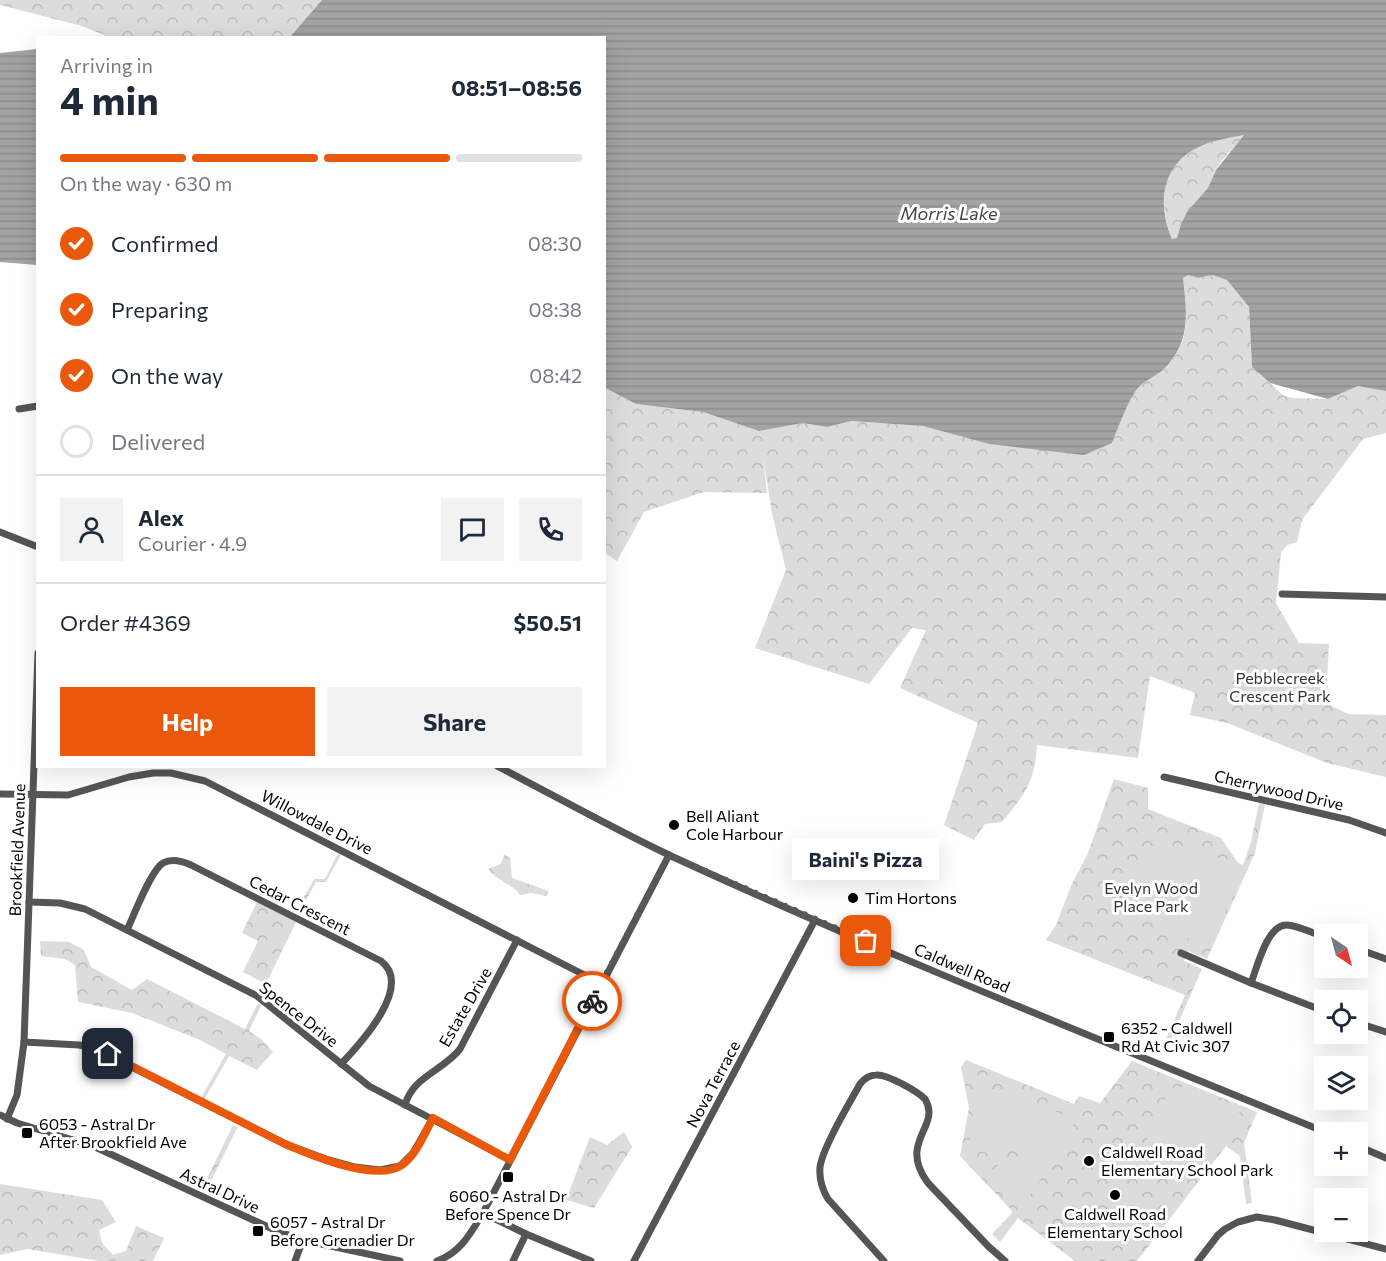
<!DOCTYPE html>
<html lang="en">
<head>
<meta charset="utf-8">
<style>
  body { margin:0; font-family:Commissioner,sans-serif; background:#f2f2f3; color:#1f2937; height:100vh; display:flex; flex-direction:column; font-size:22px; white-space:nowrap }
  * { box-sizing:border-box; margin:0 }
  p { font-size:20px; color:#747a83 }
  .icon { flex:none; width:33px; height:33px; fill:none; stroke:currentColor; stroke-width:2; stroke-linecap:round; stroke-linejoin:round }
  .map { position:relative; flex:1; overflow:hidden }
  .sheet { position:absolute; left:36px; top:36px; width:570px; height:732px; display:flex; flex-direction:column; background:#fff; border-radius:0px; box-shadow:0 6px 24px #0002 }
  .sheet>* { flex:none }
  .needle { width:39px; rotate:144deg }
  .controls { position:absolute; left:1314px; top:924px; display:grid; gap:12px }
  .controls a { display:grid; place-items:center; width:54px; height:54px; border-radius:0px; background:#fff; box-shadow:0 6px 24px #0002; font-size:30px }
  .pin { position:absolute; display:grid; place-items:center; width:51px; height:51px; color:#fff; margin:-26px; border-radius:12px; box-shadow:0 3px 9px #0006 }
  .courier { position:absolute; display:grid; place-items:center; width:60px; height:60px; margin:-30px; border:4px solid #ea580c; border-radius:50%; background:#fff; color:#222; box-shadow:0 2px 8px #0007 }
  .bubble { position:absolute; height:42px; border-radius:0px; background:#fff; box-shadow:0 6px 24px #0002; font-size:20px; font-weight:700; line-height:42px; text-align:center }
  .head em { font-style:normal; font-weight:700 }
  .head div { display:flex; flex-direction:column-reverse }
  .head { display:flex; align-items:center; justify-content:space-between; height:102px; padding:0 24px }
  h1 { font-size:39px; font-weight:700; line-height:45px }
  .bar { display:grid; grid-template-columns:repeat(4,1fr); gap:9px 6px; align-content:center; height:72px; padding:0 24px }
  .bar i { height:8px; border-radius:4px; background:#e0e1e3 }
  .bar .current { background:#ea580c }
  .bar p { grid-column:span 4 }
  .line { display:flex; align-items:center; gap:15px; padding:0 24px; border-top:2px solid #e0e1e3 }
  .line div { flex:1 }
  .round { display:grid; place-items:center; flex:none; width:63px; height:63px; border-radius:0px; background:#f2f2f3 }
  ol { padding:0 24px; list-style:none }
  li { display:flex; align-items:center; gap:18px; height:66px }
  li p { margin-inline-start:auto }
  li .icon { padding:6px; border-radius:50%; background:#ea580c; color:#fff; stroke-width:4 }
  li:last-child { color:#747a83 }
  li i { width:33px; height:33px; border:3px solid #e0e1e3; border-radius:50% }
  .action { display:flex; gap:12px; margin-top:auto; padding:12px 24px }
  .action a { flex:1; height:69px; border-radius:0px; background:#ea580c; color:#fff; font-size:24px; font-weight:700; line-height:69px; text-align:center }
  .action a+a { background:#f2f2f3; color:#1f2937 }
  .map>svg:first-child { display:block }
  .forest { fill:url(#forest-crowns) }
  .garden { fill:#dcdcdc }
  .water { fill:url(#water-rules); fill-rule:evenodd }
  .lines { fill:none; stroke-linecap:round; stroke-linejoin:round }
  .minor { stroke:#555; stroke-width:7 }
  .done { stroke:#595959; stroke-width:6; stroke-dasharray:0 10.8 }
  .route { stroke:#ea580c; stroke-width:8 }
  .poi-dot { fill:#000; stroke:#fff; stroke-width:2 }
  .labels { text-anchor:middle; stroke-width:6; stroke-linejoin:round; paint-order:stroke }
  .park-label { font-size:16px; fill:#333; stroke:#fff }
  .street-label { font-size:16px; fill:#000; stroke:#fff }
  .poi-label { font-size:16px; fill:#000; stroke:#fff; text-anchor:start }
  .water-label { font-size:18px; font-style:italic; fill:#444; stroke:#fff }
</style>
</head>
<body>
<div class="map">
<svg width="1386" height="1261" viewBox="0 0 1386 1261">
  <defs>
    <pattern id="forest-crowns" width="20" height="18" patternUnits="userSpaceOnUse" patternTransform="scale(1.5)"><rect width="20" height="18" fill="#dcdcdc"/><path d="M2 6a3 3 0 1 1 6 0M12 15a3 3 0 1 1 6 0" fill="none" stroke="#bbb"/></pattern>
    <pattern id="water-rules" width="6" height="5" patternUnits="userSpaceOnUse" patternTransform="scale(1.5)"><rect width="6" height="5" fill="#a3a3a3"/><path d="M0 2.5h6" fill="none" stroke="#8b8b8b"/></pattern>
  </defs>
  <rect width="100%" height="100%" fill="#fff"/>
  <g class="forest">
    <path d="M0,0H322L290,38L103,37L104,35L82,26L0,5Z"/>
    <path d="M1245,135C1235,146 1225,156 1217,168C1213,175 1211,183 1207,190C1194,210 1184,212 1177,238L1172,239C1159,206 1159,168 1195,149C1210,141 1228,138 1245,135Z"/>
    <path d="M1188,275L1198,278L1212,275L1227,280L1249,307L1252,367L1284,396L1293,398L1328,399L1358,386L1386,390V433L1363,439L1302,520L1297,542L1287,545L1281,553L1276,603L1299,643L1329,644L1327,679L1330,705L1348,714L1386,715V777L1327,763L1227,723L1190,715L1195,693L1150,676L1138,758L1037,745C1035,782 1025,794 1002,822L985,824L974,840L944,825L978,723L900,688L926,630L912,628L869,684L755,648L786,570L772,514L763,456L767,493L704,492L644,512L617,561L605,553L604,388L636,404L703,412L759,431L803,423L827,427L850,421L923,426L989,444L1112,443C1119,426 1125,407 1135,392C1141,382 1155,377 1164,369C1192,342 1187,313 1183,278Z"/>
    <path d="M1114,779L1148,788V809L1221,838L1238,863L1243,865L1251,842L1259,803L1265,804L1255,853L1207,959L1188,951L1184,961L1202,969L1165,1053L1161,1051L1185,995L1046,940L1056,925L1071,886L1088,853Z"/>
    <path d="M338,853L341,855L326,882H316L299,913L296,912L314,879H325Z"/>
    <path d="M504,855L510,857L512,878L546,890L549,892L546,896L531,893L520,895C512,883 497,881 488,869L501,864Z"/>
    <path d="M257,902L296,922L261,994L258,992L262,982L243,972L258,941L242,933Z"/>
    <path d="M40,941L69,942L84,950L91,967L132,990L147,979L245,1029L258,1003L261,1006L249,1031L261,1039L273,1052L257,1070L229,1056L204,1100L201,1098L226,1054L200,1040L132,1013L78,1002L75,965L65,959L41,956Z"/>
    <path d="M966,1060L1074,1104L1079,1096L1100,1103L1132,1061L1257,1112L1244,1143L1252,1203L1246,1204L1240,1156L1226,1146L1137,1261H1075L1018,1218L1000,1242L992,1234L1013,1212L960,1156L969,1108L961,1067Z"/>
    <path d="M233,1125L237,1128L205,1193L201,1191Z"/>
    <path d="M624,1132L632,1147L594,1208L566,1200L590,1137L607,1145Z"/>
    <path d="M0,1184L102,1200L116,1222L99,1230L102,1243L113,1255L126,1251L136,1226L164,1238L153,1261H99L27,1249L0,1255Z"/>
  </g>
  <g class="garden">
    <path d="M1163,850C1190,852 1222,852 1243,871L1209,947L1128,914C1135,892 1139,858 1163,850Z"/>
    <path d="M1176,1087H1184L1241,1109L1223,1144L1201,1176L1143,1149L1167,1095L1170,1090Z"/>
    <path d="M977,1089L1028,1099L1072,1119L1074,1128L1027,1200L1021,1202L991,1185C997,1159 1003,1156 1029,1156L1020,1139C999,1153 994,1156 969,1149L973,1113L972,1094Z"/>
  </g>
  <g class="water">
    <path d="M322,0H1386V391L1358,386L1328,399L1270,383L1252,367L1249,307L1227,280L1212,275L1198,278L1188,275L1183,278C1187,313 1191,342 1164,369C1155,377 1141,382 1135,392C1125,408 1119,426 1112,443L1084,455L989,444L923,426L851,421L827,427L803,423L759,431L703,412L636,404L605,388L604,38L290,37ZM1244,135L1216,170L1208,188L1187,212L1181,224L1177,238L1172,239C1158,206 1160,168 1195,149C1209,141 1228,138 1244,135Z"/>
    <path d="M37,49H38L37,265L0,262V53Z"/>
  </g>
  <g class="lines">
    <g class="minor">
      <path d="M19,409L38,406"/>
      <path d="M0,532L38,547"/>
      <path d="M1282,594L1386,597"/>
      <path d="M497,766C555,796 612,828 671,856C886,955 1106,1042 1325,1132"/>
      <path d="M1164,777L1349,820L1386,833"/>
      <path d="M0,794L68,795L129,777L153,773H171L205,781L602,984"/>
      <path d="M29,902L60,903L85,909L257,996L369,1086L510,1160"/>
      <path d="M127,930C134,915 151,870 163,863C172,858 182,861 191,865L381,961C414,986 360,1044 341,1064"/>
      <path d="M1358,949L1386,959"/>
      <path d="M1181,953L1251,983L1324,1011"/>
      <path d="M1251,983C1257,968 1267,924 1287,925C1299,926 1313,933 1324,937"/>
      <path d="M1358,1023L1386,1032"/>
      <path d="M24,1042L79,1045L94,1048L285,1144L326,1159L355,1167L380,1170L400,1166L413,1153L433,1118"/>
      <path d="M405,1105C413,1076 443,1071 460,1049L517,940"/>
      <path d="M0,1115L17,1123L93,1146L277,1231L303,1240L400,1261"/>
      <path d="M7,1119L17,1095L24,1042L38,653"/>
      <path d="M1358,1146L1386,1158"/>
      <path d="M483,1213L526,1234L591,1261"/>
      <path d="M295,1261L303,1240"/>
      <path d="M437,1261C461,1252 470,1234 483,1213L669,855"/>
      <path d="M513,1261L526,1234"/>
      <path d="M634,1261L815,920"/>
      <path d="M884,1261L828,1199C822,1189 819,1179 820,1167C823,1147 849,1104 860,1084C864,1079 869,1075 876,1075C887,1074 917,1091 925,1099C942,1127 897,1141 928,1183L989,1247L1005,1261"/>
      <path d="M1198,1261L1218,1235L1225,1229L1238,1222L1257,1217L1275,1220L1386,1249"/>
    </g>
  </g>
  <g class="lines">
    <path class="done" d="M592,1001L669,855L866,941"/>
    <path class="route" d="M108,1054L285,1144C311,1155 376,1183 402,1165C417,1154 424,1134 433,1118L510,1160L592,1001"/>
  </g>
  <g class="poi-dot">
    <circle cx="674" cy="825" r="6"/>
    <circle cx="853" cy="898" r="6"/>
    <rect x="1103" y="1031" width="12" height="12" rx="3"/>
    <rect x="21" y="1127" width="12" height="12" rx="3"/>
    <circle cx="1089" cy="1161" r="6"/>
    <rect x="502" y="1171" width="12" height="12" rx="3"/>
    <circle cx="1115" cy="1195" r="6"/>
    <rect x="252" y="1225" width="12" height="12" rx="3"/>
  </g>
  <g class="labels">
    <g class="park-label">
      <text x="1280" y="684">Pebblecreek<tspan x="1280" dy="18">Crescent Park</tspan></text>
      <text x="1151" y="894">Evelyn Wood<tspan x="1151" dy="18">Place Park</tspan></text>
    </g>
    <g class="street-label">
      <text transform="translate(1279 790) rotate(13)" y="6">Cherrywood Drive</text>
      <text transform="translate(317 822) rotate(27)" y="6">Willowdale Drive</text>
      <text transform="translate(17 850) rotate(-88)" y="6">Brookfield Avenue</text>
      <text transform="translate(300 905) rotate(27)" y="6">Cedar Crescent</text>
      <text transform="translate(962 968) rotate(23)" y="6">Caldwell Road</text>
      <text transform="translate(465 1007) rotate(-60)" y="6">Estate Drive</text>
      <text transform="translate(299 1014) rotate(38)" y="6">Spence Drive</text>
      <text transform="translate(713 1084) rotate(-62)" y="6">Nova Terrace</text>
      <text transform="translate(220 1190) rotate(25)" y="6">Astral Drive</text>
    </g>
    <g class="poi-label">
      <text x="686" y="822">Bell Aliant<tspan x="686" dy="18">Cole Harbour</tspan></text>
      <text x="865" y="904">Tim Hortons</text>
      <text x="1121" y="1034">6352 - Caldwell<tspan x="1121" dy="18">Rd At Civic 307</tspan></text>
      <text x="39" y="1130">6053 - Astral Dr<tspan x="39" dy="18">After Brookfield Ave</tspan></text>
      <text x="1101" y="1158">Caldwell Road<tspan x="1101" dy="18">Elementary School Park</tspan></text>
      <text x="508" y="1202" text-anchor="middle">6060 - Astral Dr<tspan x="508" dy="18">Before Spence Dr</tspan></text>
      <text x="1115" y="1220" text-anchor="middle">Caldwell Road<tspan x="1115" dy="18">Elementary School</tspan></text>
      <text x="270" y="1228">6057 - Astral Dr<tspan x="270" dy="18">Before Grenadier Dr</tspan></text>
    </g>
    <g class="water-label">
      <text x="949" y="220">Morris Lake</text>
    </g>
  </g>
</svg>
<div class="controls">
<a><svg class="needle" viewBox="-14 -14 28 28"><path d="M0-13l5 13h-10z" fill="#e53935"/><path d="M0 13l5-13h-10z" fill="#747a83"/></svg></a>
<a><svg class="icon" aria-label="locate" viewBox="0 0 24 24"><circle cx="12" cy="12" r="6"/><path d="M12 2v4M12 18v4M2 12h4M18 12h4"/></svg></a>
<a><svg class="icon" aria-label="layers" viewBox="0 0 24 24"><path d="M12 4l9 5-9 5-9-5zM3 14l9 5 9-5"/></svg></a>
<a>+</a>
<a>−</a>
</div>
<div class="pin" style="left:866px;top:941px;background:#ea580c"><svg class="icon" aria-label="bag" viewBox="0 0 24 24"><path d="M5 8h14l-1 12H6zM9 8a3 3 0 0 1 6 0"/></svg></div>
<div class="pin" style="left:108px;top:1054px;background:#1f2937"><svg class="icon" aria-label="home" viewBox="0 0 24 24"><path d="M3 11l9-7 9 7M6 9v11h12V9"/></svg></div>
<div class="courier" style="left:592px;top:1001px"><svg class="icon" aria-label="bike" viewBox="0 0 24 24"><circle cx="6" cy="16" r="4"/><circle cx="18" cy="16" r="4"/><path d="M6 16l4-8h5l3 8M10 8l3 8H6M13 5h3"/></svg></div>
<div class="bubble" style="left:792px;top:838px;width:147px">Baini's Pizza</div>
<section class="sheet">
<div class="head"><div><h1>4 min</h1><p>Arriving in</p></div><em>08:51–08:56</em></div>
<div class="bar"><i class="current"></i><i class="current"></i><i class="current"></i><i></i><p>On the way · 630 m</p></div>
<ol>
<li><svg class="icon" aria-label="check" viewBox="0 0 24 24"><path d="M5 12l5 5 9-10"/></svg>Confirmed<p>08:30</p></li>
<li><svg class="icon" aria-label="check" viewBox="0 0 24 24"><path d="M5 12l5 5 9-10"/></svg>Preparing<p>08:38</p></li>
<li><svg class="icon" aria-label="check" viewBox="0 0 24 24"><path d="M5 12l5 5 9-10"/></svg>On the way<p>08:42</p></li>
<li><i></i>Delivered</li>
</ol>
<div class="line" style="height:108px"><a class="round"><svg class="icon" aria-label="person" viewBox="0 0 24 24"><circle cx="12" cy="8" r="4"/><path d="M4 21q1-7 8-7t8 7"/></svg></a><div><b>Alex</b><p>Courier · 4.9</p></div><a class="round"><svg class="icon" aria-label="chat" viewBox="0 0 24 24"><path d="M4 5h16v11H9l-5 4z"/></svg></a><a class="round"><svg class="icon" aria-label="phone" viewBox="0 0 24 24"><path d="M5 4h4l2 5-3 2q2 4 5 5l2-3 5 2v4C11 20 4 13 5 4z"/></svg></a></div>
<div class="line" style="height:78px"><div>Order #4369</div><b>$50.51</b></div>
<div class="action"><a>Help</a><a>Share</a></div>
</section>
</div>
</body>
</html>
